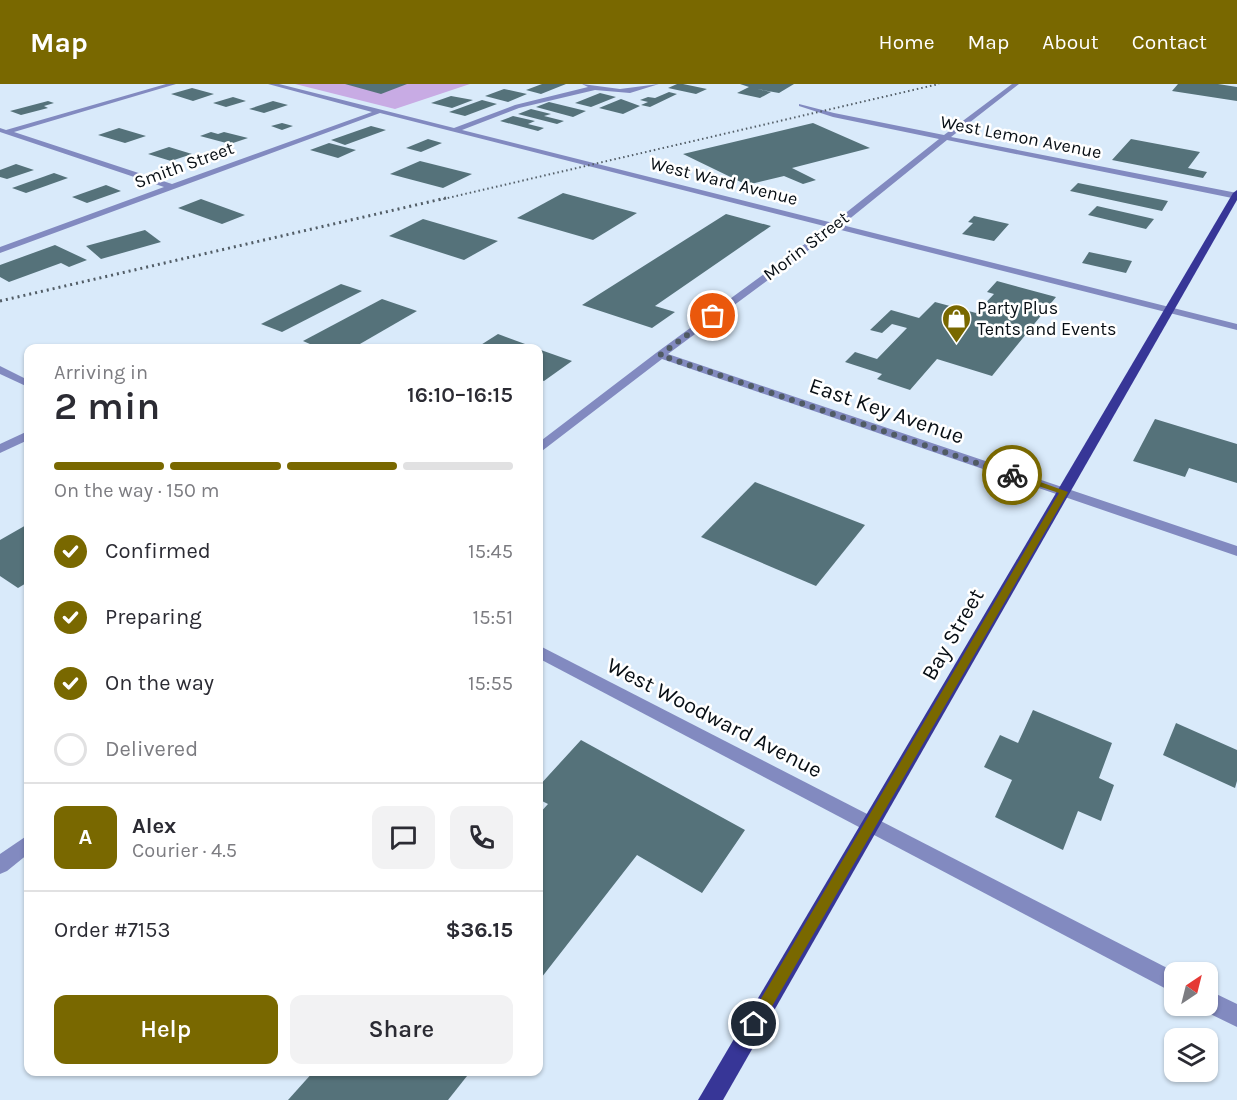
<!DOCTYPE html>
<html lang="en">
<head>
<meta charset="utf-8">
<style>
  body { margin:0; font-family:Karla,sans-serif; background:#f2f2f3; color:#2b2b33; height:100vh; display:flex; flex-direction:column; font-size:22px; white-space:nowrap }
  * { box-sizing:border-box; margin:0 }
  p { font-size:20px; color:#7c7c81 }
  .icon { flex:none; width:33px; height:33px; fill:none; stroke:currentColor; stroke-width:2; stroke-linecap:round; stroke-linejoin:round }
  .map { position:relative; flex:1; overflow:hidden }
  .drawer { position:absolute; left:24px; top:260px; width:519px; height:732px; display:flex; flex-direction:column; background:#fff; border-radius:12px; box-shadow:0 2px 4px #0004 }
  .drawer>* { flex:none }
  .needle { width:39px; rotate:35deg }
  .fabs { position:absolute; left:1164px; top:878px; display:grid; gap:12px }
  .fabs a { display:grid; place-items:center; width:54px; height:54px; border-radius:12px; background:#fff; box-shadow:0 2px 4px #0004; font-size:30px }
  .pin { position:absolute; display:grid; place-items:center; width:51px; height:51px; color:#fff; margin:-26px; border:3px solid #fff; border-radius:50%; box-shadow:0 2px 6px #0007 }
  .courier { position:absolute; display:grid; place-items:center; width:60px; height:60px; margin:-30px; border:4px solid #796800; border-radius:50%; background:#fff; color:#222; box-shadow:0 2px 8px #0007 }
  .head em { font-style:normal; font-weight:600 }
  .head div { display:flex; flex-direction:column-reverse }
  .head { display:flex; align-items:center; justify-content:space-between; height:102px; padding:0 30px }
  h1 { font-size:39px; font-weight:600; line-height:45px }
  .bar { display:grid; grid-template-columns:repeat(4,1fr); gap:9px 6px; align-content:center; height:72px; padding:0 30px }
  .bar i { height:8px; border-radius:4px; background:#e1e1e2 }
  .bar .on { background:#796800 }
  .bar p { grid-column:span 4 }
  .line { display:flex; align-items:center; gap:15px; padding:0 30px; border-top:2px solid #e1e1e2 }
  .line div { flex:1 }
  .round { display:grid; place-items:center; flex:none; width:63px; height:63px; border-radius:12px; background:#f2f2f3 }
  ol { padding:0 30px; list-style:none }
  li { display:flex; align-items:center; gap:18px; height:66px }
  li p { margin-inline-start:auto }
  li .icon { padding:6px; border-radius:50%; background:#796800; color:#fff; stroke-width:4 }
  li:last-child { color:#7c7c81 }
  li i { width:33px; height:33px; border:3px solid #e1e1e2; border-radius:50% }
  .action { display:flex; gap:12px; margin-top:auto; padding:12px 30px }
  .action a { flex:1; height:69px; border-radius:12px; background:#796800; color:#fff; font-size:24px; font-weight:600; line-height:69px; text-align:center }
  .action a+a { background:#f2f2f3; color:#2b2b33 }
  header { display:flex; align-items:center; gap:36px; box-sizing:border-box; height:84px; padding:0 30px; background:#796800; color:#fff }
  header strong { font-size:28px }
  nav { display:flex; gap:33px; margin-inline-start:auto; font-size:21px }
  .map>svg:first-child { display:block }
  .green { fill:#c8abe4 }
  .building { fill:#55727a }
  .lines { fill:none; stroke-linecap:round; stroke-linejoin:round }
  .minor { fill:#828ac0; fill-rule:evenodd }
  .tertiary { fill:#828ac0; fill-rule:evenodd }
  .primary { fill:#373697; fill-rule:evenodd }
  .rail-far1 { stroke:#525d66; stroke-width:2; stroke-dasharray:1.5 3; stroke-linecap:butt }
  .rail { stroke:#525d66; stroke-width:3; stroke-dasharray:2 4; stroke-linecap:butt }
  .route { fill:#796800 }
  .done { stroke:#505b64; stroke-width:6; stroke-dasharray:0 10.8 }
  .labels { text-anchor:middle; stroke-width:5; stroke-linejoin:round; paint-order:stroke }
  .far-street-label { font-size:18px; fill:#070e14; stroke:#fff }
  .far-poi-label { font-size:18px; fill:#070e14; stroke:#fff; text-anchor:start }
  .street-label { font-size:22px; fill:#070e14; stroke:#fff }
</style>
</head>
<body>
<header>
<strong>Map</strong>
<nav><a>Home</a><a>Map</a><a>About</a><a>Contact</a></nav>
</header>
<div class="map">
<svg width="1237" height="1016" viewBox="0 0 1237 1016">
  <rect width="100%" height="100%" fill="#d9eafa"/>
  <path class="green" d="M295,0H470L395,25Z"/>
  <g class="building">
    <path d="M345,0H407L381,10Z"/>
    <path d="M542,0H566L541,10L526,6Z"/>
    <path d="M677,0H683L707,5L696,10L668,4Z"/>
    <path d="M740,0H794L779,9L757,5L771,8L760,14L737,9L749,3Z"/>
    <path d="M1178,0H1218L1237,3V17L1172,7Z"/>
    <path d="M192,4L214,10L193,17L171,10Z"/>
    <path d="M504,5L527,10L508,18L485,12Z"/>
    <path d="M669,8L677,10L650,23L641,21L648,18L640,16L648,13L655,14Z"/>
    <path d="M600,9L616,13L591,23L575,19Z"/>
    <path d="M451,12L473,16L452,24L431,19Z"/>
    <path d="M233,13L246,17L226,23L213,19Z"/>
    <path d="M621,15L640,22L623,30L599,24Z"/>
    <path d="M482,16L497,20L465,32L449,28Z"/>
    <path d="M48,17L54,19L44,22L48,24L21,31L10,27Z"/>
    <path d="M273,17L288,21L264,29L249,25Z"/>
    <path d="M549,18L586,27L573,33L536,23Z"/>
    <path d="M531,25L551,30L544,32L564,37L557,40L518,30Z"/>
    <path d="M513,32L535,37L528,40L544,44L538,47L500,37Z"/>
    <path d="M282,39L293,42L282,46L271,42Z"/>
    <path d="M813,39L870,64L792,84L816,96L803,100L784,92L747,101L683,70Z"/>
    <path d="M371,42L386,46L345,61L331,56Z"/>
    <path d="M119,44L146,52L125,59L98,51Z"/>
    <path d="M211,48L218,50L224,48L248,54L230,60L200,52Z"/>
    <path d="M428,55L442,59L421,68L406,64Z"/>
    <path d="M1131,55L1200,68L1188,84L1207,88L1203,94L1112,76Z"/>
    <path d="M329,59L356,66L338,74L310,66Z"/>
    <path d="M169,63L192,70L171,77L148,70Z"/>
    <path d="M420,77L472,90L443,104L390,90Z"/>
    <path d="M16,80L34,86L7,95L0,93V86Z"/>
    <path d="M54,89L68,94L26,109L12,104Z"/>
    <path d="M1078,99L1168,117L1162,127L1070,107Z"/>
    <path d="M106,101L121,107L87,119L72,113Z"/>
    <path d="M563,109L637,129L593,156L517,134Z"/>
    <path d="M201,115L245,131L222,140L178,124Z"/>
    <path d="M1097,122L1154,135L1146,145L1088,131Z"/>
    <path d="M726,130L771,142L655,222L675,228L652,244L582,221Z"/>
    <path d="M974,132L1009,140L994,157L962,150L973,139L968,138Z"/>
    <path d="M423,135L498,157L464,176L389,152Z"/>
    <path d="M145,146L161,158L101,175L86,162Z"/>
    <path d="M55,161L87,176L69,183L61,179L9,198L0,193V181Z"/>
    <path d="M1089,168L1132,177L1126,189L1082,179Z"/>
    <path d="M997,197L1056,213L992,292L937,275L910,306L877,295L882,290L845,278L855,268L877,275L907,244L892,240L882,249L870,246L891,226L919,234L935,218L976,229L994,210L987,208Z"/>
    <path d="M341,200L362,207L282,248L261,240Z"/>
    <path d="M382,215L417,227L353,264H319L303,257Z"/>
    <path d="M498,250L536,264H476Z"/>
    <path d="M538,265L572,277L544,297L538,295Z"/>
    <path d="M1155,335L1237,360V399L1189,384L1185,393L1133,377Z"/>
    <path d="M755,398L865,441L816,502L701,453Z"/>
    <path d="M28,440V498L18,504L0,492V456Z"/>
    <path d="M1033,626L1112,659L1099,694L1114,701L1101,737L1078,727L1063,766L995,733L1012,696L984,683L1000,651L1018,659Z"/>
    <path d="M1176,639L1237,666V697L1235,704L1163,671Z"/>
    <path d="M581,656L745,746L702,809L637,771L538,898V731L548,720L538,715V703Z"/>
    <path d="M314,987H471L448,1016H288Z"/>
  </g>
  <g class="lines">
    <g class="minor">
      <path d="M166,0H176L14,48L172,100L372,28L268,0H279L454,44L515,21L588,3L582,0L620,5L659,0L630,9L595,6L519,24L462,46L833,139L939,55L833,33L799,22V20L834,29L944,51L1012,0H1019L951,53L1237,109V115L947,56L842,141L1237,240V246L837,145L668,270L1237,462V472L662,275L538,370V359L656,269L828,143L380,29L0,169V163L164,103L0,48V44L6,46Z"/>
      <path d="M28,347V356L0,369V360Z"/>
      <path d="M28,751V770L7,787L0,790V770Z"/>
    </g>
    <g class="tertiary">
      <path d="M0,282L28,296V303L0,290Z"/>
      <path d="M538,561L1175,888L1174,909L538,574Z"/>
      <path d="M1208,906L1237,920V943L1200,925L1199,921H1208Z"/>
    </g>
    <path class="primary" d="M1237,106V116L723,1016H698L1233,109Z"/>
    <path class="rail-far1" d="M439,116L939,0"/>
    <path class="rail" d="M0,217L446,114"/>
  </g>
  <path class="route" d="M1009,389H1015L1068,408L759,945L754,947L749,945L747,940L749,935L1059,409L1009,392Z"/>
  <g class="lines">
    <path class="done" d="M713,232L660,271L1012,391"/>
  </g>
  <defs>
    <symbol id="shop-pin" viewBox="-11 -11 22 30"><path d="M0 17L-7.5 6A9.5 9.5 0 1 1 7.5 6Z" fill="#796800" stroke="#fff"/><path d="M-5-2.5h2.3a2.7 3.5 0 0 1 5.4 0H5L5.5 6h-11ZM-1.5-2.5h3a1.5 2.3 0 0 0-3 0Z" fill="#fff"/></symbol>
  </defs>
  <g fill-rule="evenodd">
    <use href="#shop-pin" x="940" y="218" width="33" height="45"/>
  </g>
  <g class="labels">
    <g class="far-street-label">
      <text transform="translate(1021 53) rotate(11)" y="6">West Lemon Avenue</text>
      <text transform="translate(184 81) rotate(-20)" y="6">Smith Street</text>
      <text transform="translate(724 97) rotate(14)" y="6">West Ward Avenue</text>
      <text transform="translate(806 162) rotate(-37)" y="6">Morin Street</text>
    </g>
    <g class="far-poi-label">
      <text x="977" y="230">Party Plus<tspan x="977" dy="21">Tents and Events</tspan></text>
    </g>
    <g class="street-label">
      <text transform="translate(887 326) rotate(19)" y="8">East Key Avenue</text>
      <text transform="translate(952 550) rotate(-60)" y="8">Bay Street</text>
      <text transform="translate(715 633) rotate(27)" y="8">West Woodward Avenue</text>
    </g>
  </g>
</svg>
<div class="fabs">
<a><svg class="needle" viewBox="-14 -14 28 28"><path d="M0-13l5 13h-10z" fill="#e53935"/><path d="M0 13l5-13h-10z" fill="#7c7c81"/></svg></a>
<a><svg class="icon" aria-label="layers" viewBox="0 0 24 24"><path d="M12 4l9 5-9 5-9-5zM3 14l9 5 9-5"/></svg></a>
</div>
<div class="pin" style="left:713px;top:232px;background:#ea580c"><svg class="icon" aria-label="bag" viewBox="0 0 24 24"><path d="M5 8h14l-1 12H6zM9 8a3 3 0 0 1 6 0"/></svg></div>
<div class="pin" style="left:754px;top:940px;background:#1f2937"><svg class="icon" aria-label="home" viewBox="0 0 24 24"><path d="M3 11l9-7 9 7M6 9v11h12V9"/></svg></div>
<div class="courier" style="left:1012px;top:391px"><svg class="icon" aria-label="bike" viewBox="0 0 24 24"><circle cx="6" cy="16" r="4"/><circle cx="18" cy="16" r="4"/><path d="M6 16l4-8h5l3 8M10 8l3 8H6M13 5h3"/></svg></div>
<section class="drawer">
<div class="head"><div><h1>2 min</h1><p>Arriving in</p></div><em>16:10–16:15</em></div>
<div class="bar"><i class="on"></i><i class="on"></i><i class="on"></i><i></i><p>On the way · 150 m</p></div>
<ol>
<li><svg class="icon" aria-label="check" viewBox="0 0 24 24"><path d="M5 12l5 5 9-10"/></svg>Confirmed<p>15:45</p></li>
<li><svg class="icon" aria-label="check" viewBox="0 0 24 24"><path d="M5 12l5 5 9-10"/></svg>Preparing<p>15:51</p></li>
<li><svg class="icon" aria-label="check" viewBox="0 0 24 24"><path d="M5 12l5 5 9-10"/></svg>On the way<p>15:55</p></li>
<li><i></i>Delivered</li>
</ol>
<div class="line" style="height:108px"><b class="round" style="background:#796800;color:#fff">A</b><div><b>Alex</b><p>Courier · 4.5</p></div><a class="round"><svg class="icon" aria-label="chat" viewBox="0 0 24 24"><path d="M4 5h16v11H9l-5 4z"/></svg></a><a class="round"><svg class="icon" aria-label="phone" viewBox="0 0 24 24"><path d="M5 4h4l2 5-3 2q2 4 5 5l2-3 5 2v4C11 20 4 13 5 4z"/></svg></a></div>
<div class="line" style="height:78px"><div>Order #7153</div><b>$36.15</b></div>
<div class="action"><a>Help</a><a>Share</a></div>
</section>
</div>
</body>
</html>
